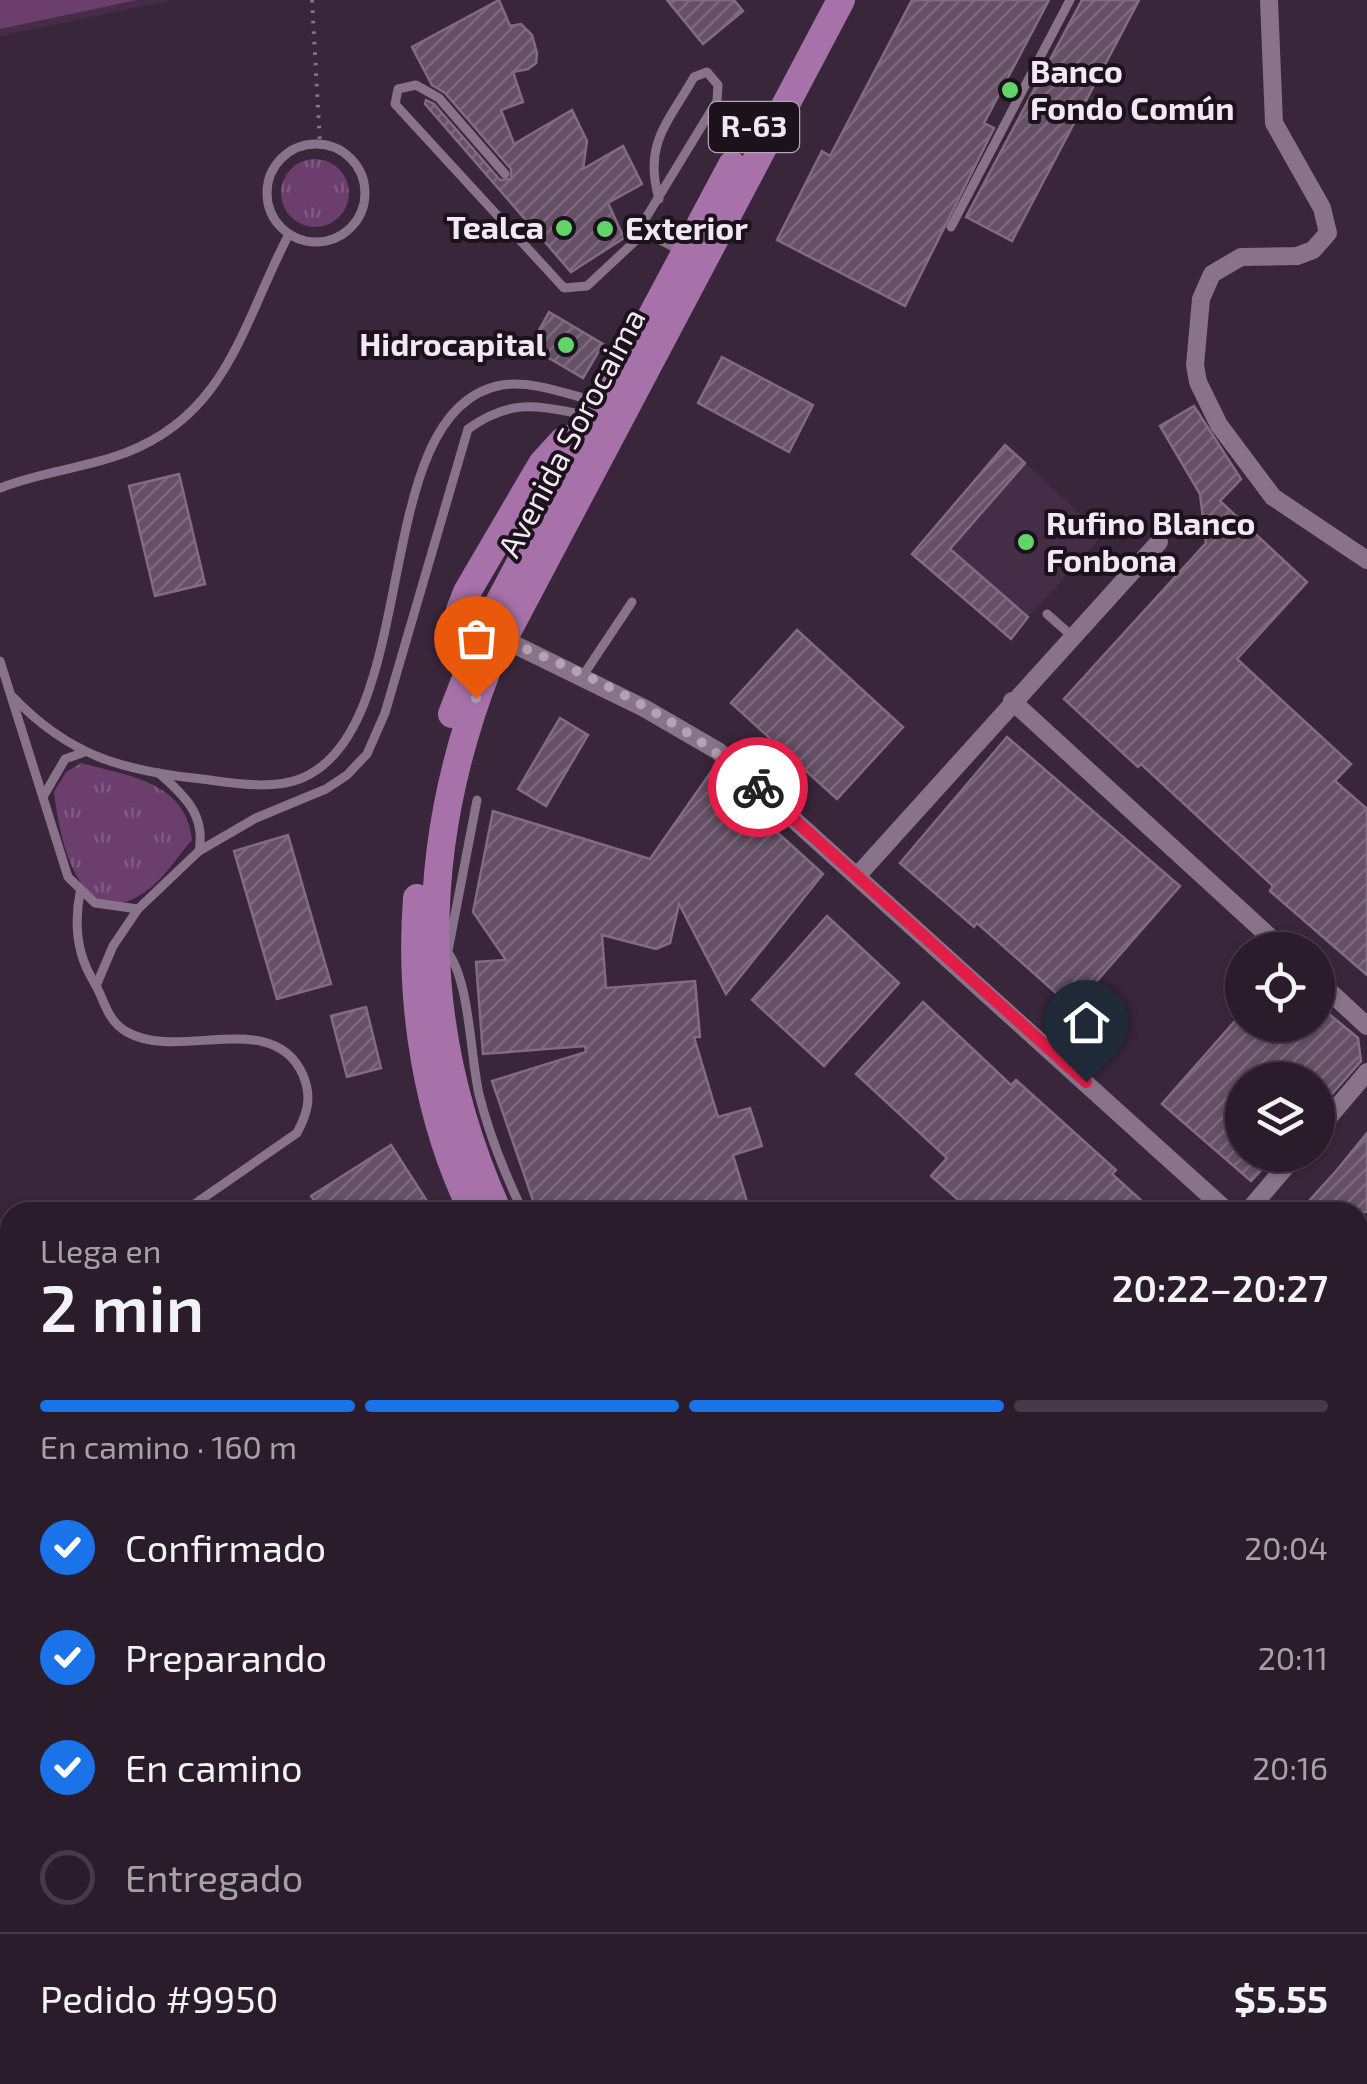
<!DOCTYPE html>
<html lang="es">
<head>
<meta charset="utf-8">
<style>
  body { margin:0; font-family:"Exo 2",sans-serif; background:#332534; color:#f1f3f6; height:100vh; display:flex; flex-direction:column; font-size:38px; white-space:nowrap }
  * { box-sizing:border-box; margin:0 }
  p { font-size:32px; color:#a6a1a9 }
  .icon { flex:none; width:55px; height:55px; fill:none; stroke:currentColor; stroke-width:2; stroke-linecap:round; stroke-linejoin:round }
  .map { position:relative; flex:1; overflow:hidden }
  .panel { position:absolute; left:0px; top:1202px; width:1368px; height:882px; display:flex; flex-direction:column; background:#2b1c2c; border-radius:30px 30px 0 0; box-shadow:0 2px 8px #0004,0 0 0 2px #473a48 }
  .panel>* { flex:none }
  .buttons { position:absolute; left:1225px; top:932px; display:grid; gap:20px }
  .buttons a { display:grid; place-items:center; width:110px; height:110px; border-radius:50%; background:#2b1c2c; box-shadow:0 2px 8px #0004,0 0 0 2px #473a48; font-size:50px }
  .pin { position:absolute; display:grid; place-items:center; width:85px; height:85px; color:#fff; margin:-102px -42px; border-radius:50% 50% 50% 0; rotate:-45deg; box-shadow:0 0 10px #0007 }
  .pin .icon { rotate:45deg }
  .courier { position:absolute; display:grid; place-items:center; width:100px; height:100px; margin:-50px; border:8px solid #e11d48; border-radius:50%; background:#fff; color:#222; box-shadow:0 2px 12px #0007 }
  .headline em { font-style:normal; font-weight:600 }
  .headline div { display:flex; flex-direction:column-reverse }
  .headline { display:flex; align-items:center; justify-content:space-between; height:170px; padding:0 40px }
  h1 { font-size:65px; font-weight:600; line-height:75px }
  .bar { display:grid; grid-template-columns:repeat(4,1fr); gap:15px 10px; align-content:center; height:120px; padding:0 40px }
  .bar i { height:12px; border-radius:8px; background:#473a48 }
  .bar .current { background:#1a73e8 }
  .bar p { grid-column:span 4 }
  .line { display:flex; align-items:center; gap:25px; padding:0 40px; border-top:2px solid #473a48 }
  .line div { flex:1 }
  ol { padding:0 40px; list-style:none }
  li { display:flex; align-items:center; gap:30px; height:110px }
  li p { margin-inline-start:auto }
  li .icon { padding:10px; border-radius:50%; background:#1a73e8; color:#fff; stroke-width:4 }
  li:last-child { color:#a6a1a9 }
  li i { width:55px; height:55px; border:5px solid #473a48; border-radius:50% }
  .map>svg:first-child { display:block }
  .built { fill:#452d47 }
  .grass { fill:url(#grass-tufts) }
  .green { fill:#6b3e6e }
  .water { fill:#2f0033; stroke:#6a456d; stroke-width:2.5 }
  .building { fill:url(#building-hatch); stroke:#826b83; stroke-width:2.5 }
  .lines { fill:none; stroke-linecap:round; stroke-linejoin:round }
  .path { stroke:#857586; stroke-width:4; stroke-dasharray:2.5 8; stroke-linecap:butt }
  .service { stroke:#89738a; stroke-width:9 }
  .minor { stroke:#89738a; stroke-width:18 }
  .primary { stroke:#a672a9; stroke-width:28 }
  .done { stroke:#b2a3b3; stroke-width:10; stroke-dasharray:0 18 }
  .route { stroke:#e11d48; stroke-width:12 }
  .poi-dot { fill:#62d469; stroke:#1b121b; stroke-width:4 }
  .labels { text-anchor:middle; stroke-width:8; stroke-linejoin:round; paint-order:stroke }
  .shield { fill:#1b121b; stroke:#b2a7b3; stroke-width:2.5 }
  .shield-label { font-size:30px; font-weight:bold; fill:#f3e7f4 }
  .poi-label { font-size:32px; font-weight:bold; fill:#f3e7f4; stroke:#1b121b; text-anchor:start }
  .street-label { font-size:32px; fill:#f3e7f4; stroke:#1b121b }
</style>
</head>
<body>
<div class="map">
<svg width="1367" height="2084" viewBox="0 0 1367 2084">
  <defs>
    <pattern id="grass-tufts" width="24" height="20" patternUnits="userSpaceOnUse" patternTransform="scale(2.5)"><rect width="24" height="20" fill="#6b3e6e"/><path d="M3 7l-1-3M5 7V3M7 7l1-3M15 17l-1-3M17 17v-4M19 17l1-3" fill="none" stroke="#815a83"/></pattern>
    <pattern id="building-hatch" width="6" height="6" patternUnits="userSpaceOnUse" patternTransform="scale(2.5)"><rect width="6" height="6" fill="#655066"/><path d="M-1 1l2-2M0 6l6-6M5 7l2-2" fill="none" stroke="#7c697c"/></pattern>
  </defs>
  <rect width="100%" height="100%" fill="#39263a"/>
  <g class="built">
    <path d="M0,0H172L0,36Z"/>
    <path d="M1025,463L1103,535L1028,617L950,549Z"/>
    <path d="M52,2075H575L571,2084H45Z"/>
  </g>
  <g class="grass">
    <circle cx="315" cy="193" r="34"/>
    <path d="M81,763C128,776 186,781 192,840C177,857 163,880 145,892C79,938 59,836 54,792L66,772Z"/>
  </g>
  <g class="green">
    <path d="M0,0H137L0,29Z"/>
    <path d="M10,1768V1964L0,1956V1774Z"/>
  </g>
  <path class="water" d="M742,2075H853L844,2084H738Z"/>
  <g class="building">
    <path d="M499,0L510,26L521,24L532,35L537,53L536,63L528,69L513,72L523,102L501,110L514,144L572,110L587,141L583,169L623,146L642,184L608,203L624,238L571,272L425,104L426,100L434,104L500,180L511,179V169L445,93L432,85L412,47Z"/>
    <path d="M667,0H734L743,11L703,44Z"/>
    <path d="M912,0H1049L984,123L994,128L905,306L777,240L822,151L830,156Z"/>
    <path d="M1082,0H1139L1012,241L966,217Z"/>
    <path d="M549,312L603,344L583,378L530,347Z"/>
    <path d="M722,357L813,405L789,452L698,403Z"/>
    <path d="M1194,406L1241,479L1220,501L1307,582L1237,659L1351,764L1335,781L1367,809V975L1270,891L1273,886L1141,764L1138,767L1064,699L1206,543L1200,494L1160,426Z"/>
    <path d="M1005,445L1025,463L950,549L1028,617L1011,639L912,554Z"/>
    <path d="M179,474L205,584L155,596L129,486Z"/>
    <path d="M797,630L903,727L837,799L731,703Z"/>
    <path d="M560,718L588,735L546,806L518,789Z"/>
    <path d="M1007,737L1180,886L1073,1008L977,923L974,927L900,863Z"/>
    <path d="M711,772L823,874L726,994L679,904L670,943L656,949L602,935L606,988L695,981L700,1037H694L718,1117L750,1108L762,1146L733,1155L750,1212H537L492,1081L586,1052L585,1046L483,1054L476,962L506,960L473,912L493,811L650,859Z"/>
    <path d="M288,835L331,984L277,999L234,851Z"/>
    <path d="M827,916L899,983L824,1066L752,1000Z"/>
    <path d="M923,1002L1011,1085L1016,1080L1116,1170L1112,1174L1154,1212H972L931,1176L947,1158L856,1074Z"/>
    <path d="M1318,1005L1358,1038L1361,1061L1318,1110V1080H1242V1155H1275L1251,1181L1162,1104L1242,1013V1025H1318Z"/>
    <path d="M366,1007L381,1068L347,1077L331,1016Z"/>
    <path d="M1367,1133V1212H1299L1337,1170Z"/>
    <path d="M391,1145L434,1212H322L311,1196Z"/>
  </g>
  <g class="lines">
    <path class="path" d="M312,0L320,144"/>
    <g class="service">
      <circle cx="316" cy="193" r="49"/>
      <path d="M505,174L439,98L416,85L398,89L395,104L564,288L587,286L647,230"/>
      <path d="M659,199C643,144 668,123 694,77L707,72L718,85L717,101L644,221L653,236L681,251"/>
      <path d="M951,227L1070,0"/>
      <path d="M0,488C40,472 85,468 125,453C228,414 242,324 289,234"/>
      <path d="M1047,614L1072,636"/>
      <path d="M0,661L68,877L95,903L138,909"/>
      <path d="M582,677L632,602"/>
      <path d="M12,696C68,755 122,771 202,779C233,783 270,790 300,779C426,729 365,409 502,385C533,380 569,395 599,402"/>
      <path d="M43,797L65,759L82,753"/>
      <path d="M199,851L256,818L326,789L347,775L367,754L385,713L468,429C514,396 540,407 592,416"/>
      <path d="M80,893C74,924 77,955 94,982C105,1000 106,1020 127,1032C179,1062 273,1007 303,1075C312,1097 308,1112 297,1133L183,1212"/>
      <path d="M445,949C470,976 470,1056 479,1094C489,1135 505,1174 523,1212"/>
      <path d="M448,951L477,800"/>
      <path d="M96,986L113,946L138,909L199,851C206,815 184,795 159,773"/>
      <path d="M0,1336L10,1330"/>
    </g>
    <g class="minor">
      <path d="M1269,0L1274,123L1322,208L1328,233L1313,250L1297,256L1241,257L1212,274L1201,299L1195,365L1198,382L1219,425L1273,497L1367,560"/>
      <path d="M495,635L644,708L718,751L1228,1212"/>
      <path d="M1012,701L1284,950"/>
      <path d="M858,875L1159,542"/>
      <path d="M1318,981L1367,1026"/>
      <path d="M1318,1130L1367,1072"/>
      <path d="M1247,1212L1296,1155"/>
      <path d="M1358,1335L1367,1344"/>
      <path d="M1358,1481L1367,1480"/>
      <path d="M1358,1996L1367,1994"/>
    </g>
    <g class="primary">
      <path d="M485,629L467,620L460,610L467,592L542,464L563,441L588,433"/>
      <path d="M452,714L485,629L732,165"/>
      <path d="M417,898C409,1003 427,1118 473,1212"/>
      <path d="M498,1212C417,1032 416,854 487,670L841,0"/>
      <path d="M590,2084L594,2075"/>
      <path d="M620,2084L624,2075"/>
    </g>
  </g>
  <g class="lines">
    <path class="done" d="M476,698L503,640C592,674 687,723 758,787"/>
    <path class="route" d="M758,787L1086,1082"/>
  </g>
  <g class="poi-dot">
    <circle cx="1010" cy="90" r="10"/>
    <circle cx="564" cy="228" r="10"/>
    <circle cx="605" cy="229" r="10"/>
    <circle cx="566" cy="345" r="10"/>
    <circle cx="1026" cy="542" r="10"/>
  </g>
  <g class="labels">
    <rect class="shield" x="709" y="102" width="90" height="50" rx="8"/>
    <g class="shield-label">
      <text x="754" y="137">R-63</text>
    </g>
    <g class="poi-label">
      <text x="1030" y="83">Banco<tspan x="1030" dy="37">Fondo Común</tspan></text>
      <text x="544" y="239" text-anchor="end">Tealca</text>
      <text x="625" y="240">Exterior</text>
      <text x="546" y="356" text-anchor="end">Hidrocapital</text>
      <text x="1046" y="535">Rufino Blanco<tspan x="1046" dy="37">Fonbona</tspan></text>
    </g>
    <g class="street-label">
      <text transform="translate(572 433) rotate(-62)" y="11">Avenida Sorocaima</text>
    </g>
  </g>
</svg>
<div class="buttons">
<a><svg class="icon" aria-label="locate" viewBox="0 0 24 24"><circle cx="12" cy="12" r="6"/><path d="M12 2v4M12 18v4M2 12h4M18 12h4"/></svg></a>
<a><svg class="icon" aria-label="layers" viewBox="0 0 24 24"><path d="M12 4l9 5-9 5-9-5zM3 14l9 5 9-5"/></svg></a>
</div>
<div class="pin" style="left:476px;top:698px;background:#ea580c"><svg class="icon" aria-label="bag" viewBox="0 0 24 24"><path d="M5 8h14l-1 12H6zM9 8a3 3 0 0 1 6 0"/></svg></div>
<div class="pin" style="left:1086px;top:1082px;background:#1f2937"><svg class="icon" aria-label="home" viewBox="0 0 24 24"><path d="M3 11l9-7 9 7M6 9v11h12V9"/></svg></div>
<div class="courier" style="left:758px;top:787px"><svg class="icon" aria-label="bike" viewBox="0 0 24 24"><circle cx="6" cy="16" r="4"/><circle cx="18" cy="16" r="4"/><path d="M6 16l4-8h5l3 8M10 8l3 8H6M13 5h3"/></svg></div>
<section class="panel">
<div class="headline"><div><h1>2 min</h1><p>Llega en</p></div><em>20:22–20:27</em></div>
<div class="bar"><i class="current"></i><i class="current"></i><i class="current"></i><i></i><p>En camino · 160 m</p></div>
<ol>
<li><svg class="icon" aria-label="check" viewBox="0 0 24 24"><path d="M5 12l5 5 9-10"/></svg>Confirmado<p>20:04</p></li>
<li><svg class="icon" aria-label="check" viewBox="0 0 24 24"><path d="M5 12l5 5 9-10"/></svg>Preparando<p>20:11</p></li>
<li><svg class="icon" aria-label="check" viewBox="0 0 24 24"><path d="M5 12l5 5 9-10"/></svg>En camino<p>20:16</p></li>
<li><i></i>Entregado</li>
</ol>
<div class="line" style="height:130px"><div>Pedido #9950</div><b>$5.55</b></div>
</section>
</div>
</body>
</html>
